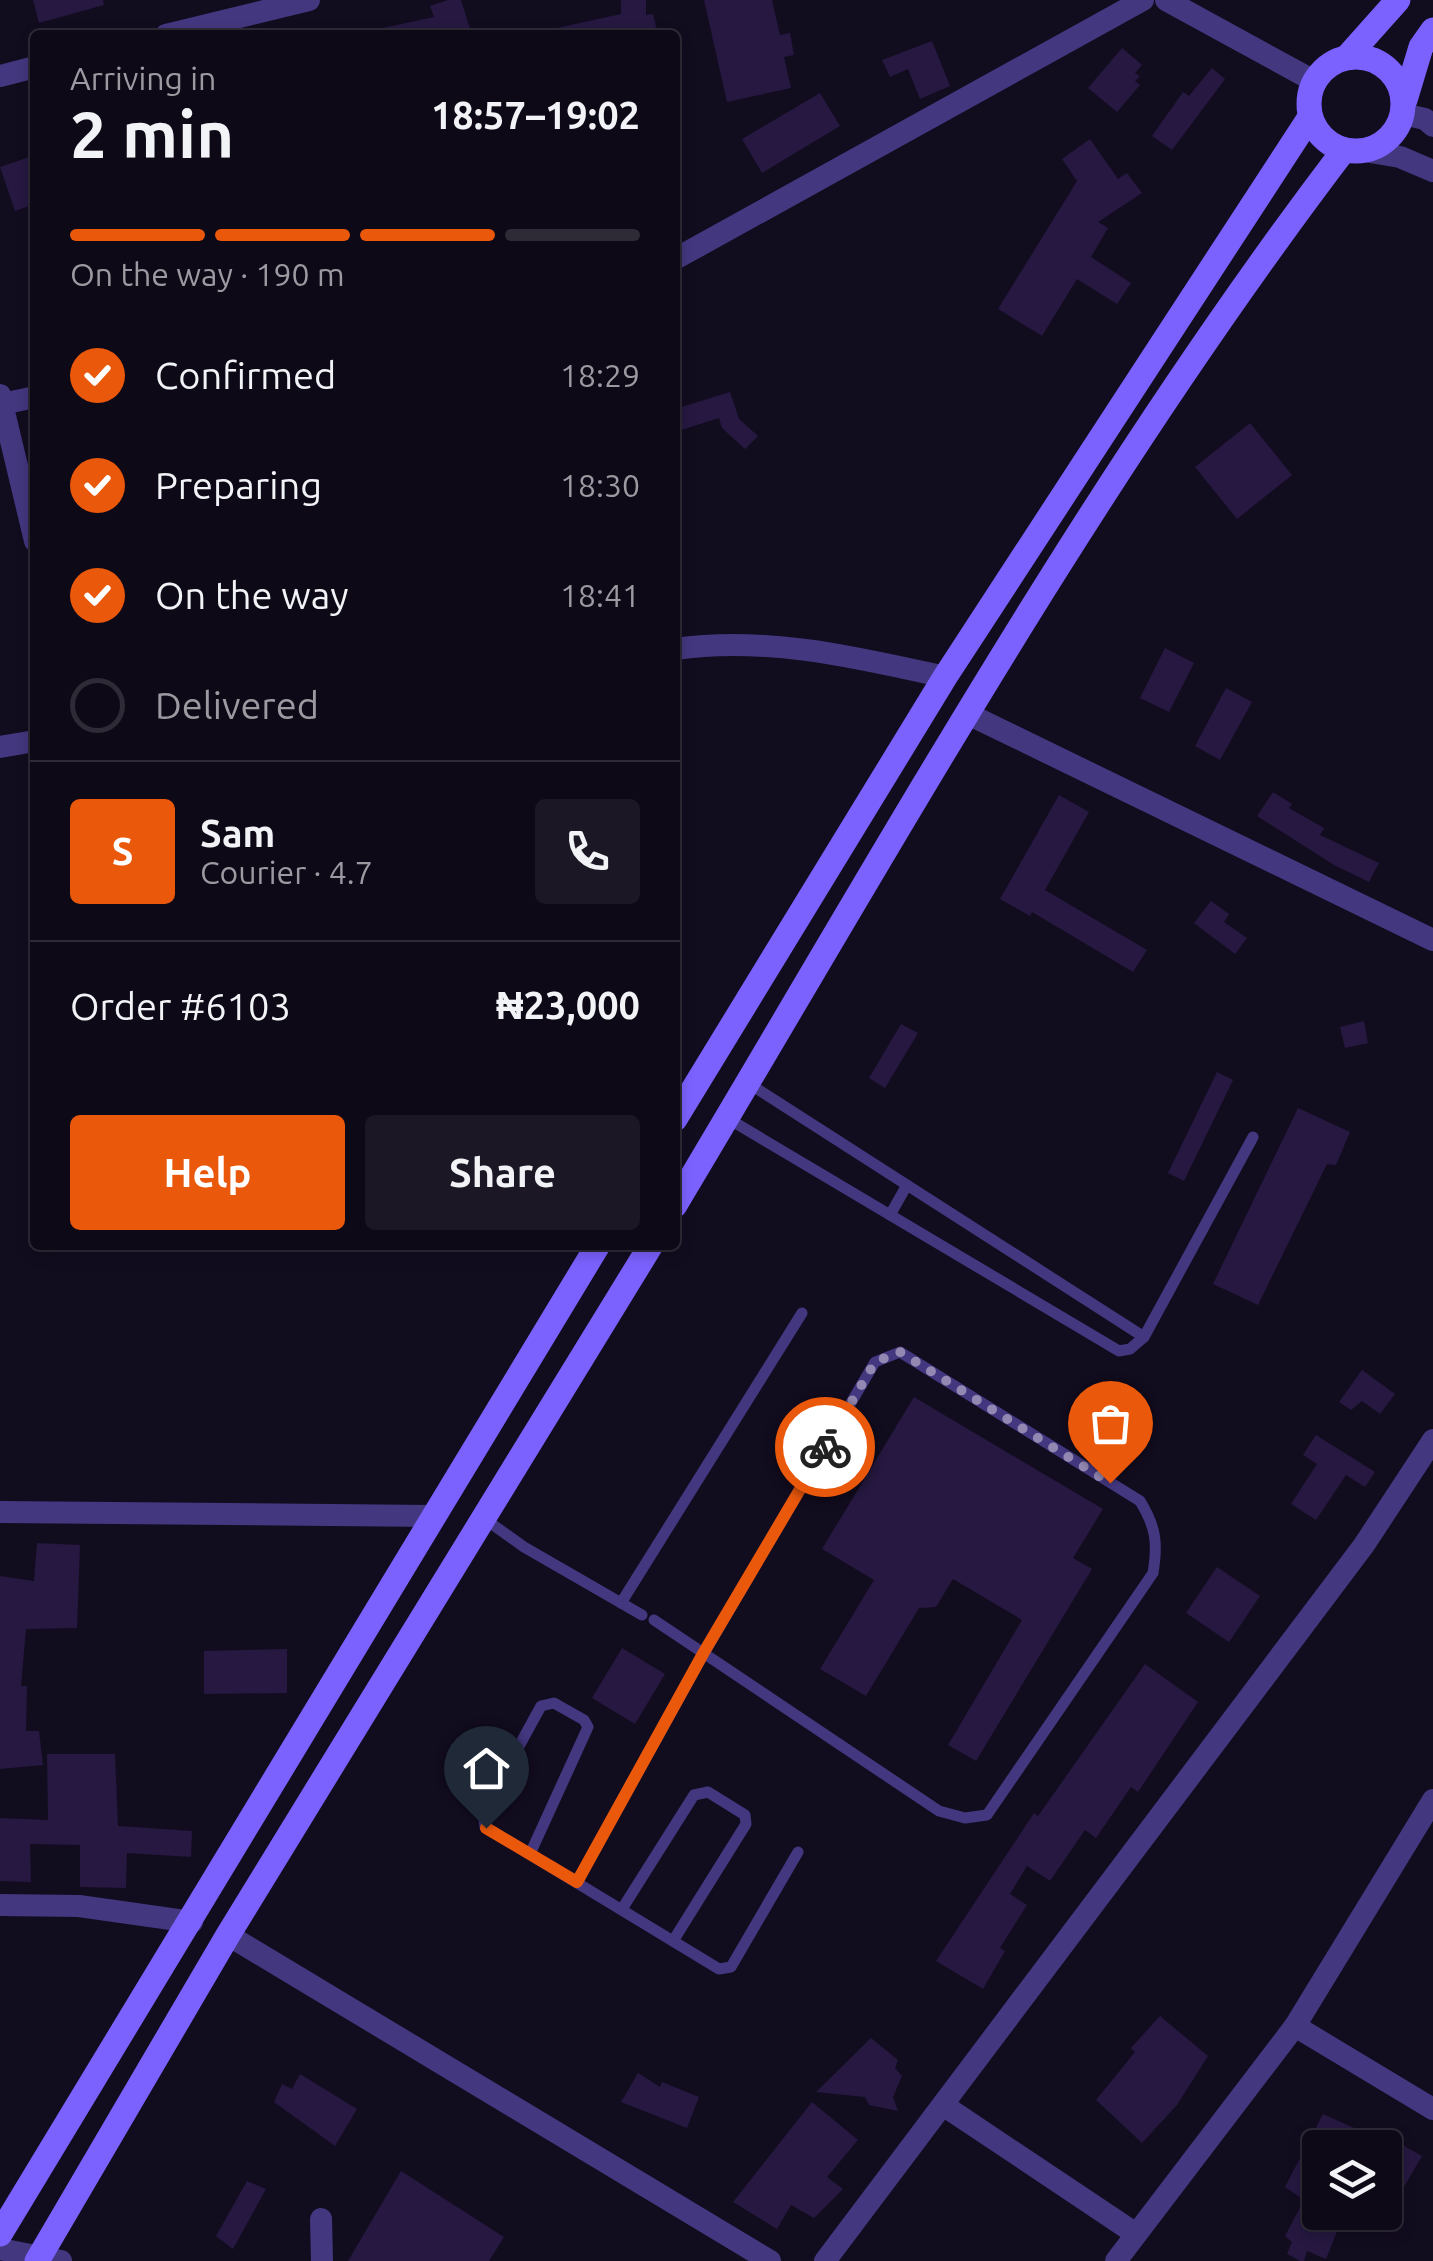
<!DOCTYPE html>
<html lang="en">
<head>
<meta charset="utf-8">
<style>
  body { margin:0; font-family:Ubuntu,sans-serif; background:#1c1724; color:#f1f3f6; height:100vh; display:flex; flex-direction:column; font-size:38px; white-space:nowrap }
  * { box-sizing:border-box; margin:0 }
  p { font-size:32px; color:#9b9aa1 }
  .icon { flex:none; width:55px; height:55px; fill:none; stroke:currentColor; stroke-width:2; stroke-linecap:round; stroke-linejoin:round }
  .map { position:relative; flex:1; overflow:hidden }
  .panel { position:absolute; left:30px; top:30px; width:650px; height:1220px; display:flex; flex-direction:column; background:#0e0917; border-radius:10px; box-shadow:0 5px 15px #0003,0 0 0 2px #2e2a36 }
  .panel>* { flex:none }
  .buttons { position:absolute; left:1302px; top:2130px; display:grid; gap:20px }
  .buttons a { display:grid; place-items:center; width:100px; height:100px; border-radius:10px; background:#0e0917; box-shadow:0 5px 15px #0003,0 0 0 2px #2e2a36; font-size:50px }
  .pin { position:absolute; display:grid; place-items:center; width:85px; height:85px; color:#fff; margin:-102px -42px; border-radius:50% 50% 50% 0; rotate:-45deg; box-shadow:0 0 10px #0007 }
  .pin .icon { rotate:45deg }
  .courier { position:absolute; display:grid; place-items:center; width:100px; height:100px; margin:-50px; border:8px solid #ea580c; border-radius:50%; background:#fff; color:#222; box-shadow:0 2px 12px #0007 }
  .overview em { font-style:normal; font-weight:600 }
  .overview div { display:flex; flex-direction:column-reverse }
  .overview { display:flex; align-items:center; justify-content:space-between; height:170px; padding:0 40px }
  h1 { font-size:65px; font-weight:600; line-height:75px }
  .bar { display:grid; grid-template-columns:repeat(4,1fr); gap:15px 10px; align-content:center; height:120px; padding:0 40px }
  .bar i { height:12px; border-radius:8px; background:#2e2a36 }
  .bar .selected { background:#ea580c }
  .bar p { grid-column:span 4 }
  .line { display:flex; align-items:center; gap:25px; padding:0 40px; border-top:2px solid #2e2a36 }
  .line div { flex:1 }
  .round { display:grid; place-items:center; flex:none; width:105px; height:105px; border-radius:10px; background:#1c1724 }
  ol { padding:0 40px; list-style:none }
  li { display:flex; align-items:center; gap:30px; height:110px }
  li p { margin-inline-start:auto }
  li .icon { padding:10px; border-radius:50%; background:#ea580c; color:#fff; stroke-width:4 }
  li:last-child { color:#9b9aa1 }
  li i { width:55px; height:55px; border:5px solid #2e2a36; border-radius:50% }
  .primary-button { display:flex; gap:20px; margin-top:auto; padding:20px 40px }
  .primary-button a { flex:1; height:115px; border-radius:10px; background:#ea580c; color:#fff; font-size:40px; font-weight:600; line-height:115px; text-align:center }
  .primary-button a+a { background:#1c1724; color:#f1f3f6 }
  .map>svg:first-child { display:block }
  .building { fill:#261840 }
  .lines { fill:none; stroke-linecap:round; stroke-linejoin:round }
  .service { stroke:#43377f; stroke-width:11 }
  .minor { stroke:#43377f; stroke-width:22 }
  .secondary { stroke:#7b62ff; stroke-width:25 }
  .done { stroke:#9388b1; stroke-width:10; stroke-dasharray:0 18 }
  .route { stroke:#ea580c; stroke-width:12 }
</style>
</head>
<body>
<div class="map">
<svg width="1433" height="2261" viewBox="0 0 1433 2261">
  <rect width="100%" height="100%" fill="#120c1f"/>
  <g class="building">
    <path d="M33,0H103L104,5L39,23Z"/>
    <path d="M448,0H461L472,35H384L383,28L434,17L430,6Z"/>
    <path d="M621,0H646V15L653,14L658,35H558L557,28L621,14Z"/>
    <path d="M704,0H772L780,35L790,33L794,55L784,57L791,88L727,102Z"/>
    <path d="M932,41L950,86L920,99L908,69L890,77L882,60Z"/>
    <path d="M1122,48L1142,65L1135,73L1140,76L1135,81L1140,85L1117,112L1088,88Z"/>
    <path d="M1212,68L1225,79L1172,150L1152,136L1183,92L1189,96Z"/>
    <path d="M820,93L840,126L762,173L742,139Z"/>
    <path d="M1090,139L1118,179L1127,173L1142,193L1098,222L1108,228L1091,257L1131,283L1117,304L1077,279L1042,336L998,309L1077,181L1062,159Z"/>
    <path d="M35,155V204L15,211L0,167Z"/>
    <path d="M730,392L739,419L758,436L745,449L722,428L719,418L675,432V409Z"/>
    <path d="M1250,423L1292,475L1237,519L1195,467Z"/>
    <path d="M1165,648L1194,663L1169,712L1140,698Z"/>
    <path d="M1226,688L1252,702L1220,760L1195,746Z"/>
    <path d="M1273,792L1292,804L1289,808L1324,828L1320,835L1379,863L1369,882L1334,865L1257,816Z"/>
    <path d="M1059,795L1089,812L1045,890L1147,950L1133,972L1032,912L1030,916L1000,899Z"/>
    <path d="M1211,901L1229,914L1224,922L1247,938L1235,954L1194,923Z"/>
    <path d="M1364,1021L1368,1043L1345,1048L1340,1027Z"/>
    <path d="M901,1024L918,1033L885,1088L869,1078Z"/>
    <path d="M1217,1072L1233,1080L1184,1181L1168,1173Z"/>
    <path d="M1298,1108L1350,1132L1336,1165L1327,1164L1258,1305L1213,1284Z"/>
    <path d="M1362,1370L1395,1394L1380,1414L1362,1401L1351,1410L1339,1402Z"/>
    <path d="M914,1397L1103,1509L1073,1558L1092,1569L976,1761L948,1745L1022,1620L953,1579L936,1607L919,1608L866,1696L820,1669L874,1580L822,1549Z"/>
    <path d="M1316,1435L1375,1472L1365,1487L1346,1475L1316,1520L1291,1504L1317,1464L1303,1455Z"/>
    <path d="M37,1543L80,1545L77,1628L26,1629L21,1686H27L26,1731H39L43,1765L0,1769V1576L34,1581Z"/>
    <path d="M1217,1567L1260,1596L1229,1642L1186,1613Z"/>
    <path d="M622,1648L665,1674L635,1724L592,1698Z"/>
    <path d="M287,1649V1693L204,1694V1651Z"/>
    <path d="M1145,1664L1198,1702L1138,1792L1131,1787L1096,1838L1085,1830L1050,1881L1027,1866L1010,1894L1027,1905L1000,1948L1005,1951L983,1989L936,1961L1034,1813L1038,1816Z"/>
    <path d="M47,1754H115L118,1826L192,1831L191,1857L127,1853L126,1888L80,1887V1845L30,1844L31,1882L0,1881V1818L48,1820Z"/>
    <path d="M1160,2016L1208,2056L1177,2105L1142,2143L1096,2100L1135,2052L1131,2048Z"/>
    <path d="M871,2038L898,2060L895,2068L902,2076L893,2097L898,2111L869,2105L865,2097L816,2092Z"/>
    <path d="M638,2073L660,2087L662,2082L699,2097L687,2128L621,2102Z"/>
    <path d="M300,2074L357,2109L335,2146L274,2102L282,2084L292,2089Z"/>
    <path d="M812,2102L858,2140L827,2177L843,2189L814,2218L791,2205L777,2229L733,2202Z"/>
    <path d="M1323,2114L1363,2132L1372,2148H1320V2218L1338,2229L1326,2259L1307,2251L1304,2261H1300L1287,2254L1292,2242L1285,2236L1304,2200L1285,2187Z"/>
    <path d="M1401,2144L1422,2156L1397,2199L1385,2194V2175Z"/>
    <path d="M401,2171L504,2237L489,2261H348Z"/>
    <path d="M247,2181L266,2189L233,2249L216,2236Z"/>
  </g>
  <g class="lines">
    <g class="service">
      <path d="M748,1083L1144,1337"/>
      <path d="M727,1118L1119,1351L1130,1349L1144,1337L1253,1137"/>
      <path d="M890,1215L907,1185"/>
      <path d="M482,1517L524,1547L642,1615"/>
      <path d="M621,1603L802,1313"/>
      <path d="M530,1854L588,1727L584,1720L554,1703L541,1706L483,1812L485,1827L719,1969L731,1967L798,1852"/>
      <path d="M577,1882L704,1653L875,1362L900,1352L1140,1501C1156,1527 1158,1543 1153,1573L987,1815L965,1818L939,1811L654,1620"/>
      <path d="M622,1909L694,1795L708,1792L745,1815L746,1824L673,1941"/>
    </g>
    <g class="minor">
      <path d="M1166,0L1314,81"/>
      <path d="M166,35L309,0"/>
      <path d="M0,76L35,67"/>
      <path d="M1403,114L1425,119L1433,126"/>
      <path d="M1364,151L1400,157L1433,171"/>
      <path d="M675,259L1143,0"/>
      <path d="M0,395L35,541"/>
      <path d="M2,404L35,397"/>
      <path d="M675,649C767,636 855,657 945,677"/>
      <path d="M968,714L1433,940"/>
      <path d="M0,747L35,741"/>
      <path d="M0,1512L433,1516"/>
      <path d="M0,1905L79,1906L192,1922"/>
      <path d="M228,1935L770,2261"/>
      <path d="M1295,2026L1433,2109"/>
      <path d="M943,2105L1136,2234"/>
      <path d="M321,2219L322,2261"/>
      <path d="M0,2249L61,2261"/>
      <path d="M825,2261L1364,1545L1433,1440"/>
      <path d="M1116,2261L1295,2026L1433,1800"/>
    </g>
    <g class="secondary">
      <path d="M1348,56L1398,0"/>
      <circle cx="1356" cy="104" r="47"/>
      <path d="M1405,100L1421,47L1433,30"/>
      <path d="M675,1119L945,677L1310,117"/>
      <path d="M675,1205C888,849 1092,481 1344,150"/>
      <path d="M0,2234L598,1245"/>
      <path d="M37,2261L228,1935L651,1245"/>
    </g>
  </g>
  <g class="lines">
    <path class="done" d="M825,1447L875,1362L900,1352L1110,1483"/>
    <path class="route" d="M486,1828L577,1882L704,1652L825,1447"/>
  </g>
</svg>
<div class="buttons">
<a><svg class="icon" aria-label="layers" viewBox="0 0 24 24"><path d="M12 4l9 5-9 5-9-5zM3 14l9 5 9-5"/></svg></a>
</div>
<div class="pin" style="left:1110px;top:1483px;background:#ea580c"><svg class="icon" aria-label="bag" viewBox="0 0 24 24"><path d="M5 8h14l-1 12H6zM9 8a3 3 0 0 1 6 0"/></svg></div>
<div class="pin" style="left:486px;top:1828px;background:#1f2937"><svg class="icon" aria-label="home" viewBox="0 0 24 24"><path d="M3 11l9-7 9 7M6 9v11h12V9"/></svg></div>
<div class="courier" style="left:825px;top:1447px"><svg class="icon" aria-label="bike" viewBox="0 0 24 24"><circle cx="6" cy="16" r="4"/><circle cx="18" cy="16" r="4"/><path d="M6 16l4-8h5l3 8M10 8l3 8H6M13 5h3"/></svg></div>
<section class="panel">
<div class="overview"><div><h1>2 min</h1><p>Arriving in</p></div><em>18:57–19:02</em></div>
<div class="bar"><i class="selected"></i><i class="selected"></i><i class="selected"></i><i></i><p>On the way · 190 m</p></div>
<ol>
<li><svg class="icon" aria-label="check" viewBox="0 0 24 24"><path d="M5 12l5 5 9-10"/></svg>Confirmed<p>18:29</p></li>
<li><svg class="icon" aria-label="check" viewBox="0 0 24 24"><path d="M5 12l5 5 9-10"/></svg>Preparing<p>18:30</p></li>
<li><svg class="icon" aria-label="check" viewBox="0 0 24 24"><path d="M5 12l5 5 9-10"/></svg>On the way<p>18:41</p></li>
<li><i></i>Delivered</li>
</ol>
<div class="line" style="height:180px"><b class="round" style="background:#ea580c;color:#fff">S</b><div><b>Sam</b><p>Courier · 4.7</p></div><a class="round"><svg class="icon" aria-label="phone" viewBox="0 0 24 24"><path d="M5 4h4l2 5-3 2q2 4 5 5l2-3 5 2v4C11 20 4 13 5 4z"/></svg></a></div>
<div class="line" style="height:130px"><div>Order #6103</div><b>₦23,000</b></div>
<div class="primary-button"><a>Help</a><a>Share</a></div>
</section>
</div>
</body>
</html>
